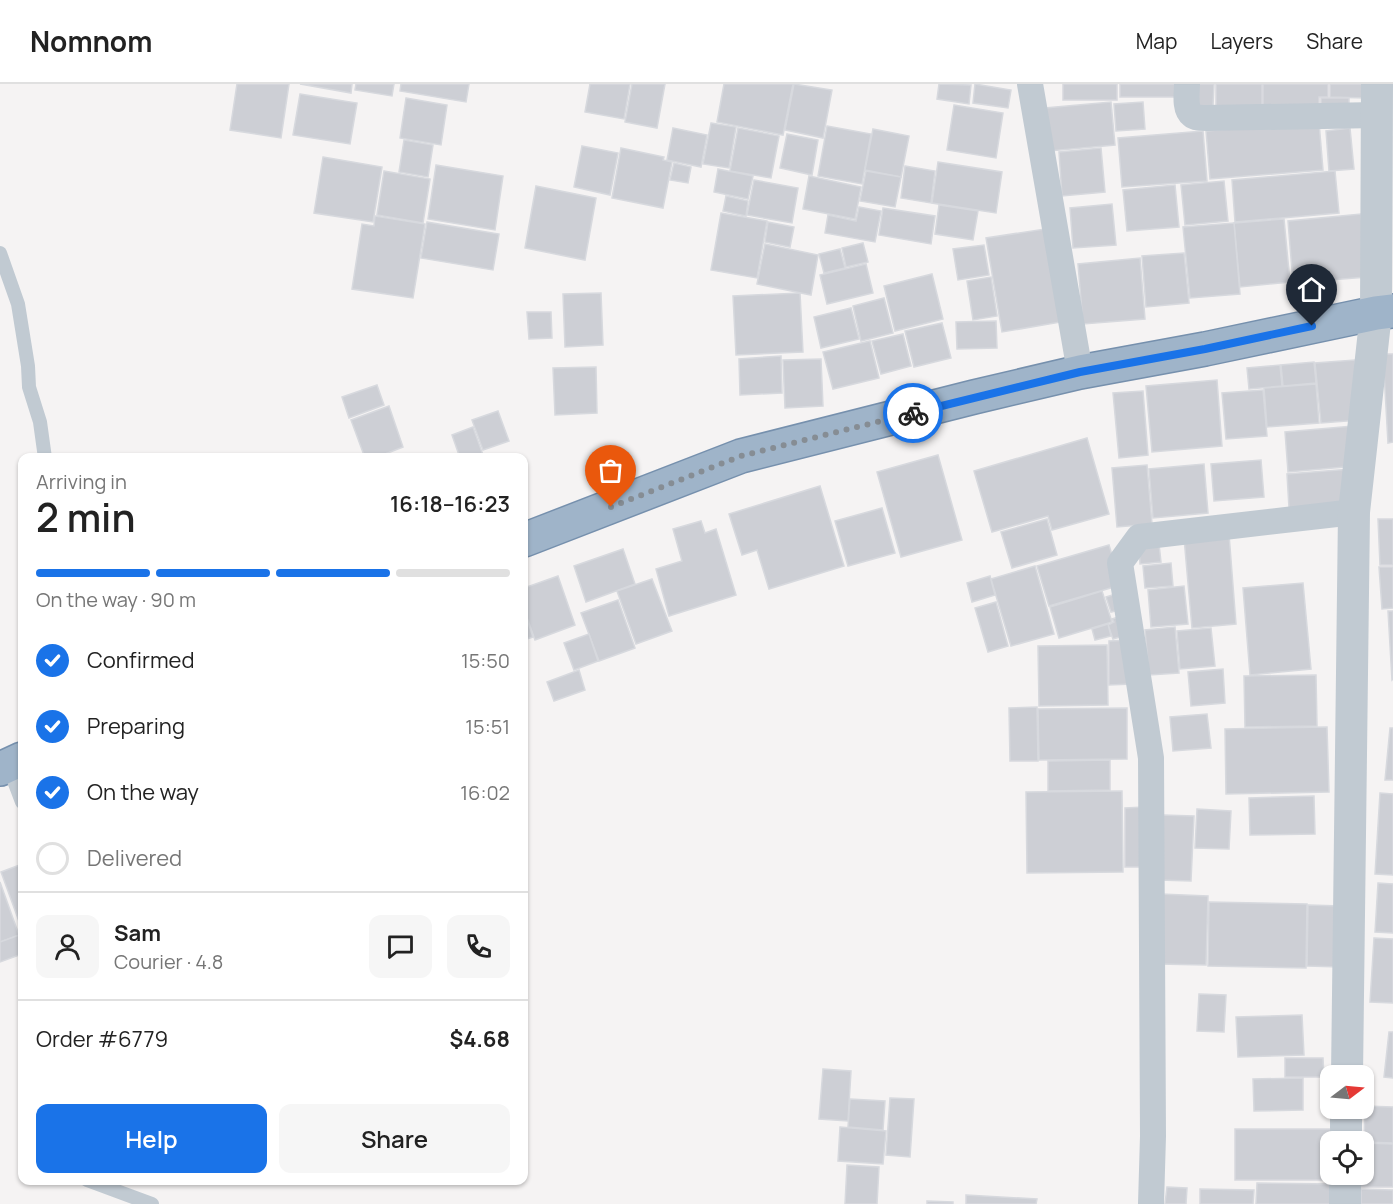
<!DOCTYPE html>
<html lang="en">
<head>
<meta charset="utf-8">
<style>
  body { margin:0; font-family:Manrope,sans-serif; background:#f6f6f6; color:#222; height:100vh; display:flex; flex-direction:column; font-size:22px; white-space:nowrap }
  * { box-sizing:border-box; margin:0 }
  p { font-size:20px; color:#767676 }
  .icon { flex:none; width:33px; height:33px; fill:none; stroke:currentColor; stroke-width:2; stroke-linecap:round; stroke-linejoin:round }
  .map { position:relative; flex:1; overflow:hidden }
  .panel { position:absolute; left:18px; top:369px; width:510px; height:732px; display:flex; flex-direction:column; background:#fff; border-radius:12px; box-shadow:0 2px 4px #0004 }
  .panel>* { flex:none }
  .needle { width:39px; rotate:74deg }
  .buttons { position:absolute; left:1320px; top:981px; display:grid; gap:12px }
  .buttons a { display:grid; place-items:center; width:54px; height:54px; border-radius:12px; background:#fff; box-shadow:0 2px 4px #0004; font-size:30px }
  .pin { position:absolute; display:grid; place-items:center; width:51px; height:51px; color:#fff; margin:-62px -26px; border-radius:50% 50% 50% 0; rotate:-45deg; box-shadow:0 0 6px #0007 }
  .pin .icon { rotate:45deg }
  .courier { position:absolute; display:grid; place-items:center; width:60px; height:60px; margin:-30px; border:4px solid #1a73e8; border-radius:50%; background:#fff; color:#222; box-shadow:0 2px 8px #0007 }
  .overview em { font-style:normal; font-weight:600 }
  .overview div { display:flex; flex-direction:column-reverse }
  .overview { display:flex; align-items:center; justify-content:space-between; height:102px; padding:0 18px }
  h1 { font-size:39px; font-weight:600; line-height:45px }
  .bar { display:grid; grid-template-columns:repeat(4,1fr); gap:9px 6px; align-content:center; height:72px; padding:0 18px }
  .bar i { height:8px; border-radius:4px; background:#e0e0e0 }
  .bar .selected { background:#1a73e8 }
  .bar p { grid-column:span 4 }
  .line { display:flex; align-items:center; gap:15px; padding:0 18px; border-top:2px solid #e0e0e0 }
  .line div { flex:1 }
  .round { display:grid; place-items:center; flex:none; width:63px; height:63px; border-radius:12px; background:#f6f6f6 }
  ol { padding:0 18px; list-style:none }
  li { display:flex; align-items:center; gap:18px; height:66px }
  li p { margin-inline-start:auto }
  li .icon { padding:6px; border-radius:50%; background:#1a73e8; color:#fff; stroke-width:4 }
  li:last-child { color:#767676 }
  li i { width:33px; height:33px; border:3px solid #e0e0e0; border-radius:50% }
  .action { display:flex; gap:12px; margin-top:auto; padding:12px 18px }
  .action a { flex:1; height:69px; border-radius:12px; background:#1a73e8; color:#fff; font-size:24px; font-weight:600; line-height:69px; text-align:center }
  .action a+a { background:#f6f6f6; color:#222 }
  header { display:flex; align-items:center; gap:36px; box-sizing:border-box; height:84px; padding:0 30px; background:#fff; border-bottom:2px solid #e0e0e0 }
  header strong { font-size:28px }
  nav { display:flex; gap:33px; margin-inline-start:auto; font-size:21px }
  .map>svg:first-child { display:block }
  .building { fill:#cdcfd5; stroke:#d7d9de; stroke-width:1.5 }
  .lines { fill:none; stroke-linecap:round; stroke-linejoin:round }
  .trunk-casing { stroke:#7690ad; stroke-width:36 }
  .service { stroke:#c1cad2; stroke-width:14 }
  .minor { stroke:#c1cad2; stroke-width:26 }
  .tertiary { stroke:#c1cad2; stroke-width:32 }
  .trunk { stroke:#9fb4c9; stroke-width:33 }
  .done { stroke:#868d94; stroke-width:6; stroke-dasharray:0 10.8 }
  .route { stroke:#1a73e8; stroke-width:8 }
</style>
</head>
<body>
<header>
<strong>Nomnom</strong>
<nav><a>Map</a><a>Layers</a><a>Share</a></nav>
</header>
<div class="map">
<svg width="1393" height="1120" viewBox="0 0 1393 1120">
  <rect width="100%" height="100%" fill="#f5f3f3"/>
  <g class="building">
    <path d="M237,0H289L281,54L230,46Z"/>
    <path d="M300,0H352L351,9Z"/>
    <path d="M356,0H394L392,12L355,6Z"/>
    <path d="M401,0H469L466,18L400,7Z"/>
    <path d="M590,0H630L624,35L585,28Z"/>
    <path d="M632,0H665L657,44L625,38Z"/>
    <path d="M724,0H793L783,51L717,38Z"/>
    <path d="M794,0L832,6L823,54L785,46Z"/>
    <path d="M939,0L971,1L969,20L937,15Z"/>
    <path d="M975,0L1011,6L1008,24L973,19Z"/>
    <rect x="1063" y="0" width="54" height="16"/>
    <rect x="1120" y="0" width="57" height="13"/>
    <path d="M1191,0H1214L1213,22H1191Z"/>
    <rect x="1216" y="0" width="46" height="32"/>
    <path d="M1263,0H1328V13H1319V30H1263Z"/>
    <path d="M1330,0H1365V14L1330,13Z"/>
    <path d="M300,10L357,19L350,60L293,51Z"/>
    <path d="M406,14L447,21L441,61L400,54Z"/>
    <rect x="1321" y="14" width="28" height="17"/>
    <path d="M1111,18L1115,61L1049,67L1045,24Z"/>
    <path d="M1143,18L1145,45L1116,47L1114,20Z"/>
    <path d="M954,21L1003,29L996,74L947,66Z"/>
    <path d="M1319,38L1323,86L1210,95L1206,47Z"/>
    <path d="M711,39L736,43L729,84L703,80Z"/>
    <path d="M827,42L871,50L862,100L818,92Z"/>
    <path d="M673,44L707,51L701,83L667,76Z"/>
    <path d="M738,44L779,52L771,94L730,87Z"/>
    <path d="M1350,44L1354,85L1329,87L1326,47Z"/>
    <path d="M873,45L909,52L901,93L865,86Z"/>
    <path d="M1203,47L1207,97L1122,103L1118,54Z"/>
    <path d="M787,50L818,56L812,91L780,84Z"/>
    <path d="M404,56L433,61L428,93L399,88Z"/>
    <path d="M582,62L618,69L610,111L574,103Z"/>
    <path d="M621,64L664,73L663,76L672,78L663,124L612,114Z"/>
    <path d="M1101,64L1105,108L1062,112L1059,68Z"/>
    <path d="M323,73L382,83L373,138L314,129Z"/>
    <path d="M938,78L1002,88L996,129L932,119Z"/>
    <path d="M674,79L691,83L688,99L670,96Z"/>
    <path d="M436,81L503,92L495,146L428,135Z"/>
    <path d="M905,82L935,87L931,119L901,114Z"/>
    <path d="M718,85L753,92L748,115L714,108Z"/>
    <path d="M384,87L430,95L423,139L377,131Z"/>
    <path d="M866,87L901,93L895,123L860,117Z"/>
    <path d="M1335,87L1339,129L1235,138L1232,96Z"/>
    <path d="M809,92L861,103L855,135L803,125Z"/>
    <path d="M754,96L798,104L792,139L747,131Z"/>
    <path d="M1224,97L1228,137L1185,141L1181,101Z"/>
    <path d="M1175,101L1179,143L1127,147L1123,106Z"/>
    <path d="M536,102L596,114L585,176L525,164Z"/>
    <path d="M726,112L748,117L746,132L723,127Z"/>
    <path d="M1112,120L1116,161L1073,164L1070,124Z"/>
    <path d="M939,121L978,127L973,156L935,150Z"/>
    <path d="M859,123L881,127L875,158L825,149L828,131L856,137Z"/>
    <path d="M883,124L935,132L931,160L879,151Z"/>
    <path d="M721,129L767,137L757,194L711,186Z"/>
    <path d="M1361,130L1367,193L1293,199L1288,137Z"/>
    <path d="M375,132L425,140L413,214L352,205L362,140L374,142Z"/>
    <path d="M1284,135L1290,198L1240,203L1234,139Z"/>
    <path d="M427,138L499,150L493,186L421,174Z"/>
    <path d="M768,138L794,143L790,163L765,158Z"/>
    <path d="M1234,139L1240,210L1190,214L1183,143Z"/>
    <path d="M1045,145L1061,238L1002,248L986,154Z"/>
    <path d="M863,159L868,178L846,183L842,164Z"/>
    <path d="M765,160L818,171L811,211L757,200Z"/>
    <path d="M984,161L989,191L958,196L953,165Z"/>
    <path d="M840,165L845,184L824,189L819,170Z"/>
    <path d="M1184,169L1189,219L1146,223L1142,172Z"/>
    <path d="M1140,174L1145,235L1083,240L1078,180Z"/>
    <path d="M866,180L873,209L827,220L820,191Z"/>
    <path d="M932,190L943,235L895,247L884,202Z"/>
    <path d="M991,193L997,232L973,236L967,197Z"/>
    <path d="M601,209L603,261L565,263L563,210Z"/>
    <path d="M800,209L803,268L736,271L733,212Z"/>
    <path d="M884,214L893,249L861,257L853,222Z"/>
    <path d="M851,224L859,255L821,264L814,233Z"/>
    <path d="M527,228H551L552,254L529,255Z"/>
    <path d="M996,237L997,264L957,265L956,238Z"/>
    <path d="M942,239L951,274L914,283L905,247Z"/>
    <path d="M903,250L911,282L881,290L872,257Z"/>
    <path d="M870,257L879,294L833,305L823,268Z"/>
    <path d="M1383,270H1393V358L1388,359Z"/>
    <path d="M781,272L782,309L740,311L739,275Z"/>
    <path d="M821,275L823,322L785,324L783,276Z"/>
    <path d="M1355,276L1360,336L1321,339L1315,279Z"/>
    <path d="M1314,278L1316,299L1283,302L1281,281Z"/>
    <path d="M1280,281L1282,302L1249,305L1247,284Z"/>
    <path d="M596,283L597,329L555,331L553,284Z"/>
    <path d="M1217,296L1222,362L1152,368L1146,302Z"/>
    <path d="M1316,300L1319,339L1267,343L1264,304Z"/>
    <path d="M377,301L384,321L349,334L342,313Z"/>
    <path d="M1263,306L1267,352L1226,355L1222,309Z"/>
    <path d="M1143,307L1148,371L1119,374L1113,309Z"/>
    <path d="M389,322L403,363L375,374H365L351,336Z"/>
    <path d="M498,327L509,357L483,366L472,336Z"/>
    <path d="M1353,342L1356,382L1288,388L1285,348Z"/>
    <path d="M473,343L483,371L476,374H460L452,351Z"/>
    <path d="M1087,354L1109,430L1052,446L1048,432L992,448L974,387Z"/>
    <path d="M938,371L962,456L901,473L877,388Z"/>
    <path d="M1261,376L1264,413L1214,417L1211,380Z"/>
    <path d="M1204,380L1208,429L1153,434L1149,385Z"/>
    <path d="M1147,381L1152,440L1117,443L1112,384Z"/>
    <path d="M1351,385L1354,419L1289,424L1287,390Z"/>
    <path d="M820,402L844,482L769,505L757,466L742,471L729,430Z"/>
    <path d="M882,424L895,469L848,482L835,437Z"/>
    <path d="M1047,435L1057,471L1012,484L1001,448Z"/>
    <path d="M1378,435H1393V481H1380Z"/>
    <path d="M701,437L705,449L716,445L736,511L669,532L656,485L682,477L673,445Z"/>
    <path d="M1229,450L1236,540L1192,544L1184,454Z"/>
    <path d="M1159,460L1161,478L1140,480L1139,462Z"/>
    <path d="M1109,461L1121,501L1049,522L1037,482Z"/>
    <path d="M623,465L635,500L586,518L574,482Z"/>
    <path d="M1171,479L1173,502L1145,504L1143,482Z"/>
    <path d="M1035,482L1054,550L1011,562L991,495Z"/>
    <path d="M1379,483H1393V524L1382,525Z"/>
    <path d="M558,492L575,541L535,556L524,525V504Z"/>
    <path d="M990,492L995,511L972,518L967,499Z"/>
    <path d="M652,495L672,547L636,560L617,507Z"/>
    <path d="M1303,499L1311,585L1250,591L1243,504Z"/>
    <path d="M1184,502L1188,540L1151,543L1148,506Z"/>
    <path d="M1102,507L1112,538L1059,554L1050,523Z"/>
    <path d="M1119,509L1124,525L1111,528L1106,513Z"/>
    <path d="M618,516L635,564L599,577L581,529Z"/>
    <path d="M996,518L1008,562L988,568L975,524Z"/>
    <path d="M524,527L533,553L524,556Z"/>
    <path d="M1388,527H1393V595L1392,596Z"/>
    <path d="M1125,531L1130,550L1113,555L1108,541L1114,538L1112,535Z"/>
    <path d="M1108,540L1111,552L1095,556L1092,545Z"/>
    <path d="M1175,543L1179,589L1149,591L1145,546Z"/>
    <path d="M1211,544L1215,582L1180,585L1177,547Z"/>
    <path d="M589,550L598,577L574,586L564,559Z"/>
    <path d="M1132,556V600L1109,601V557Z"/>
    <path d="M1107,561L1108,621L1039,622L1038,562Z"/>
    <path d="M1223,585L1225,619L1191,622L1188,588Z"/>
    <path d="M579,586L585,606L554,617L547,598Z"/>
    <path d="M1316,591L1317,642L1245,643L1244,592Z"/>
    <path d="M1037,623L1038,677H1010L1009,624Z"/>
    <path d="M1127,624V675L1039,676L1038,625Z"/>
    <path d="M1207,630L1211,664L1173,667L1170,633Z"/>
    <path d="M1327,643L1329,708L1226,710L1225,645Z"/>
    <path d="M1390,644H1393V696H1385Z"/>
    <path d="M1110,676V706L1048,707V677Z"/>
    <path d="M1122,707L1123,788L1027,789L1026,708Z"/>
    <path d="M1380,709L1393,710V791L1375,790Z"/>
    <path d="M1314,712L1315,750L1250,751L1249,714Z"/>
    <path d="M1144,723L1145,783H1125V724Z"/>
    <path d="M1197,725L1231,727L1229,765L1195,764Z"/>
    <path d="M1162,731L1194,732L1191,797L1159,796Z"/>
    <path d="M22,780V842L21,843L1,788Z"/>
    <path d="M0,798L19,851L0,858Z"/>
    <path d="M1378,799L1393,800V849L1375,848Z"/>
    <path d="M1160,810L1208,812L1206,881L1158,880Z"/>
    <path d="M1209,818L1307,820L1306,884L1208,882Z"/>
    <path d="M1308,821L1341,822L1340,883L1307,882Z"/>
    <path d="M22,850V870L0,878V858Z"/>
    <path d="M1374,854L1393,855V919L1370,918Z"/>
    <path d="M1199,910L1226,911L1224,948L1197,947Z"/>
    <path d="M1302,931L1304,971L1238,973L1236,933Z"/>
    <path d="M1389,948H1393V994L1384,993Z"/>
    <path d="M1285,974H1323L1324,993H1285Z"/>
    <path d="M823,985L851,987L848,1037L819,1035Z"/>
    <path d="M1303,994V1026L1254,1027L1253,995Z"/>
    <path d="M890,1014L914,1015L910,1073L886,1071Z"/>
    <path d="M850,1015L885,1017L883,1046L848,1043Z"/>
    <path d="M1365,1022L1393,1023V1059L1364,1058Z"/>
    <path d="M840,1043L886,1047L883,1080L838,1077Z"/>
    <path d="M1235,1045H1335L1330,1058V1090L1335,1096H1235Z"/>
    <path d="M1364,1059L1393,1060V1103H1360V1090H1364Z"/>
    <path d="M847,1081L879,1083L877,1120H845Z"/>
    <path d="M1257,1099L1334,1100L1333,1120H1256Z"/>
    <path d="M1167,1103L1187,1104L1186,1120H1165Z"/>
    <path d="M1200,1105L1254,1106L1253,1120H1200Z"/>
    <path d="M1361,1105L1393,1106V1120H1361Z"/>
    <path d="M966,1111L1037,1115L1036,1120H966Z"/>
    <path d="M927,1117L953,1118V1120H927Z"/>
  </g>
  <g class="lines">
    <defs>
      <g id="trunk">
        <path d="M524,456L741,372L974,313L1080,288L1205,265L1376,229L1393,227"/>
        <path d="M0,685L22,675"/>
      </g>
    </defs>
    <use href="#trunk" class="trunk-casing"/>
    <g class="service">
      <path d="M0,169L18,220L28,282L29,303L40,338L45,374"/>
      <path d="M8,681L22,718"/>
      <path d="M87,1096L152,1120"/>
    </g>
    <g class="minor">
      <path d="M1030,0L1080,288"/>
      <path d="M1187,0C1187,8 1184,25 1192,31C1195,34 1202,34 1207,34L1377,31"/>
      <path d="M1151,1120L1153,1052L1151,674L1120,479L1139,453L1354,428"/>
    </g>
    <g class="tertiary">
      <path d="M1347,992L1354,428L1376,229L1377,0"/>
      <path d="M1346,1058V1024"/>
      <path d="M1345,1120V1090"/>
    </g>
    <use href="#trunk" class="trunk"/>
  </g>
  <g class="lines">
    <path class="done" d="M611,423L741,372L913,329"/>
    <path class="route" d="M913,329L1080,288L1205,265L1312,242"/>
  </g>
</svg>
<div class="buttons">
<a><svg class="needle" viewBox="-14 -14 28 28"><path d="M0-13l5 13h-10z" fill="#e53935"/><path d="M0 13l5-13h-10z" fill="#767676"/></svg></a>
<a><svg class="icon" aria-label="locate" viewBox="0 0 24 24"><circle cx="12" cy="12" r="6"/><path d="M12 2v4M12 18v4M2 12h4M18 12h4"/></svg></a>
</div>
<div class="pin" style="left:611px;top:423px;background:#ea580c"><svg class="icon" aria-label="bag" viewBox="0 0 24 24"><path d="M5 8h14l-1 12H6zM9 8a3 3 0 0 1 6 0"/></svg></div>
<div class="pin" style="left:1312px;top:242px;background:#1f2937"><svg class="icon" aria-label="home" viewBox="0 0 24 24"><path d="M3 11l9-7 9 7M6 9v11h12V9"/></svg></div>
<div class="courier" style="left:913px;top:329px"><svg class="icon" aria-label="bike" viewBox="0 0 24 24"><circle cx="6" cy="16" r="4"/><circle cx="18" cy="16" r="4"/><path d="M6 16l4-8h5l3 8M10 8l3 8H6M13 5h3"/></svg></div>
<section class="panel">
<div class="overview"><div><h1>2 min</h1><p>Arriving in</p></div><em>16:18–16:23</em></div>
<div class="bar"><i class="selected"></i><i class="selected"></i><i class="selected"></i><i></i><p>On the way · 90 m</p></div>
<ol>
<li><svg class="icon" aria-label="check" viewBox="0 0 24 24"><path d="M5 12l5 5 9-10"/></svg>Confirmed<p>15:50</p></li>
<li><svg class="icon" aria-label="check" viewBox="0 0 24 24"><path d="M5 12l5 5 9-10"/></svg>Preparing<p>15:51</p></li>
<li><svg class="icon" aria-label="check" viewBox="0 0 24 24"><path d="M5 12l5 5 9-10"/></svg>On the way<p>16:02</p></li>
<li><i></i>Delivered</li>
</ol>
<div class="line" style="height:108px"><a class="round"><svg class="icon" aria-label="person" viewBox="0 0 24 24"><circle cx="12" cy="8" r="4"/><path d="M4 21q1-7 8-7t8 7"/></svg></a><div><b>Sam</b><p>Courier · 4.8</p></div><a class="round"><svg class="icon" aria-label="chat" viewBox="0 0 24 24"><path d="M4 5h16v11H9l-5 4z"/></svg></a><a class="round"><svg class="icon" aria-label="phone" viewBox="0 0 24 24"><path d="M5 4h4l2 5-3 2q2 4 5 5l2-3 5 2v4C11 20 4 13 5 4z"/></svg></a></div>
<div class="line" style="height:78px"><div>Order #6779</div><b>$4.68</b></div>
<div class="action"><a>Help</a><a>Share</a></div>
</section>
</div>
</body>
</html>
